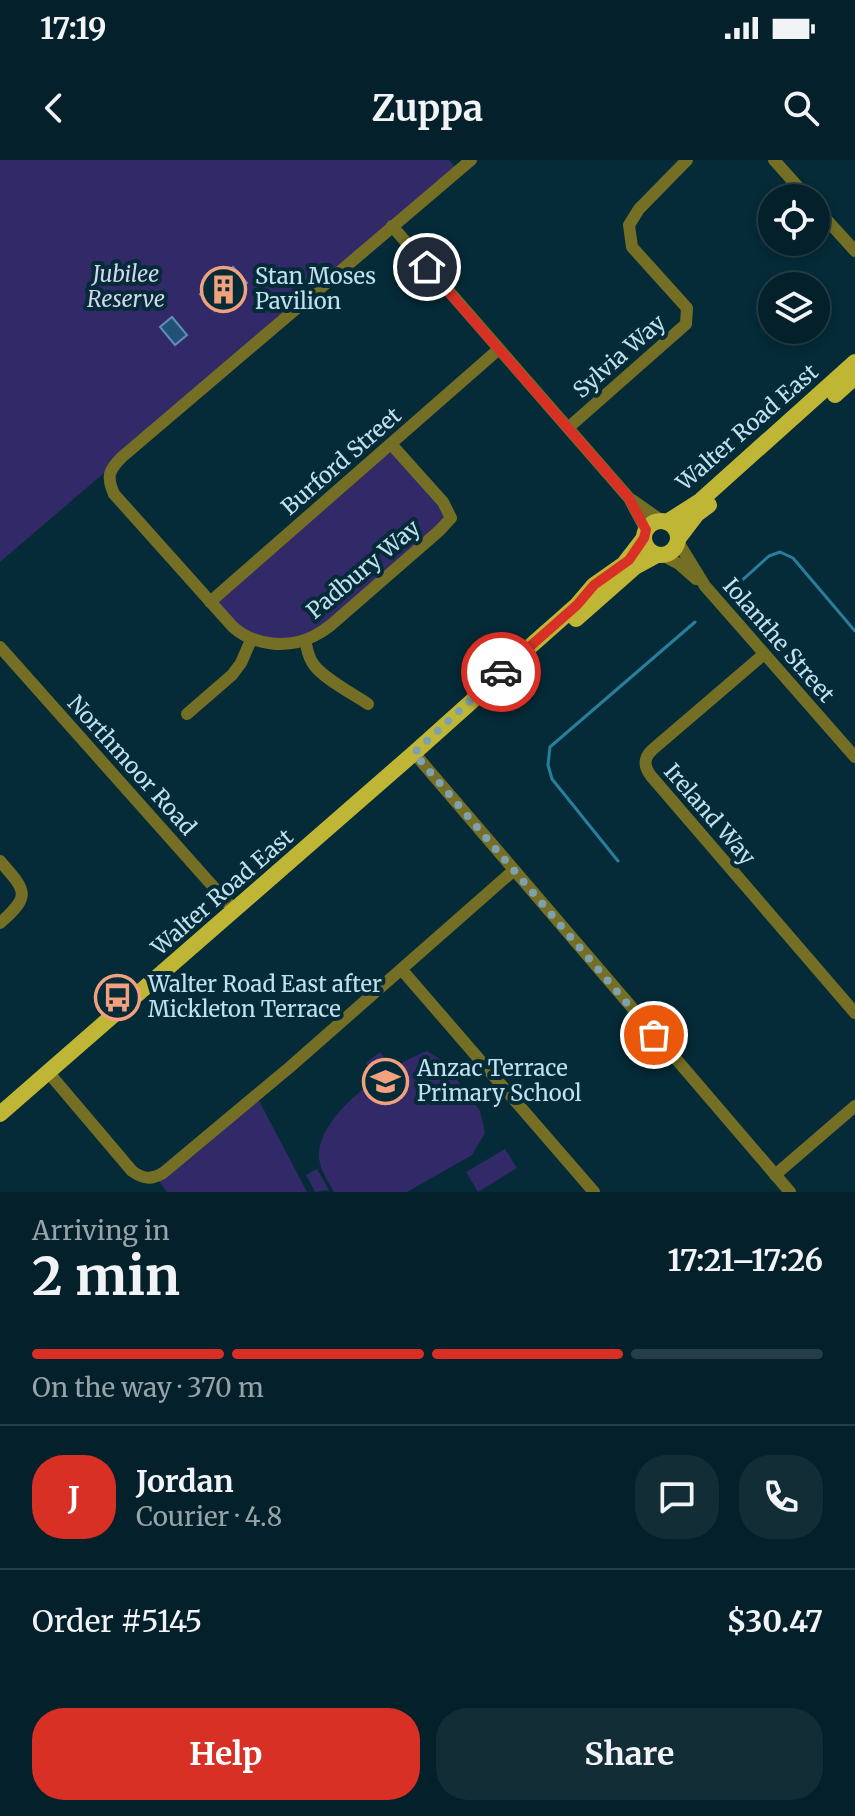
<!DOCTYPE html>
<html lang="en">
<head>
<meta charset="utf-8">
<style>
  body { margin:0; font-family:Merriweather,serif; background:#122d36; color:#f1f3f6; height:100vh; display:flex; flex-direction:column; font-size:30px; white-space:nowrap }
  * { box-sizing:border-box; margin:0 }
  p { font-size:26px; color:#97a3a8 }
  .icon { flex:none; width:44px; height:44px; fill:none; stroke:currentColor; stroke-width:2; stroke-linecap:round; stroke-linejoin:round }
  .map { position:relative; height:1032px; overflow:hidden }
  .sheet { display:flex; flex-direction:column; background:#04202a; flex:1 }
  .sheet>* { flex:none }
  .fabs { position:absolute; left:758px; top:24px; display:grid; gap:16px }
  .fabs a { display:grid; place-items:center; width:72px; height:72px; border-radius:50%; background:#04202a; box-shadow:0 4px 12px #0003,0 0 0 2px #253e47; font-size:40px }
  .pin { position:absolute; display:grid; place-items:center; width:68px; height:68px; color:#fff; margin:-34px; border:4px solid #fff; border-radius:50%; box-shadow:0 2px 8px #0007 }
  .courier { position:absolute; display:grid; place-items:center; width:80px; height:80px; margin:-40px; border:6px solid #d93025; border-radius:50%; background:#fff; color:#222; box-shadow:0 2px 10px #0007 }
  .overview em { font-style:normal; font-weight:700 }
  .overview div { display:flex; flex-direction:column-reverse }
  .overview { display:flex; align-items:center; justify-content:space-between; height:136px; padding:0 32px }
  h1 { font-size:52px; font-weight:700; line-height:60px }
  .bar { display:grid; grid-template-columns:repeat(4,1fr); gap:12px 8px; align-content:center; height:96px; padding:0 32px }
  .bar i { height:10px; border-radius:6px; background:#253e47 }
  .bar .active { background:#d93025 }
  .bar p { grid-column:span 4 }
  .line { display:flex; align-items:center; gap:20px; padding:0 32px; border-top:2px solid #253e47 }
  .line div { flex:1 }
  .round { display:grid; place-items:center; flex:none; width:84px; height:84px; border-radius:32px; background:#122d36 }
  .cta { display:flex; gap:16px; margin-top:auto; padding:16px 32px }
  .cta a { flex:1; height:92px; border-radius:32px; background:#d93025; color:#fff; font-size:32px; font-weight:700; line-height:92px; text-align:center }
  .cta a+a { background:#122d36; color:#f1f3f6 }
  .status { display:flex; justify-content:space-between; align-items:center; height:56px; padding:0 40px; background:#04202a; direction:ltr }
  .status svg { height:22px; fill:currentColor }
  header { display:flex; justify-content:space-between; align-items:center; height:104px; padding:0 32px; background:#04202a; font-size:36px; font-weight:700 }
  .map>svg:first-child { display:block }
  .green { fill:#322a68 }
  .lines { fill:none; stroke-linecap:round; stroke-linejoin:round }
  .stream { stroke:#297e9c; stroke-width:3 }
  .building { fill:#235176; stroke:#5f8eb5; stroke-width:2 }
  .minor { stroke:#746f24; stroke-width:12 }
  .major { stroke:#c0b636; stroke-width:16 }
  .done { stroke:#7fa1af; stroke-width:8; stroke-dasharray:0 14.4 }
  .route { stroke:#d93025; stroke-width:10 }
  .labels { text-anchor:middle; stroke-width:8; stroke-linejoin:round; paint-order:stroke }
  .park-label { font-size:22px; font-style:italic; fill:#d4d5ef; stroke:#052b38 }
  .poi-label { font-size:22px; fill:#c0e1ef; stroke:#052b38; text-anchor:start }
  .street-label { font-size:22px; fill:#c0e1ef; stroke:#052b38 }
</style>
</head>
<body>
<div class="status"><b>17:19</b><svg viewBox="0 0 49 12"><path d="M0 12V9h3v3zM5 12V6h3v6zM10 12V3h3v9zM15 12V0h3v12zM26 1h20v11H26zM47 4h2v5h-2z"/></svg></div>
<header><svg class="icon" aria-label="back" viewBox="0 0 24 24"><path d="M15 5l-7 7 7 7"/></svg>Zuppa<svg class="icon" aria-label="search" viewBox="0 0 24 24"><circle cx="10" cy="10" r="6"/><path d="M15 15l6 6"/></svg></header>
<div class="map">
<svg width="855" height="1032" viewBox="0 0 855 1032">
  <rect width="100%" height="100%" fill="#052b38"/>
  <g class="green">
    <path d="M0,0H449L458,10L0,402Z"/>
    <path d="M391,284L451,358L305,480H251L210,442Z"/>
    <path d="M427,891L444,902L480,951L485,973L472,995L407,1032H334C329,1023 322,1013 320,1003C310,958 391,904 427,891Z"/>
    <path d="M380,892L390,905L376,916L366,903Z"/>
    <path d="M256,935L307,1032H167L156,1017Z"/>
    <path d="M505,989L517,1008L478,1032L466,1012Z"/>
    <path d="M317,1009L329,1030L315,1032L306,1015Z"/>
  </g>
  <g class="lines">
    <g class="stream">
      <path d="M738,424L769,396L780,392L793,398L855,471"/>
      <path d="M618,701L552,619L548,605L550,587L695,462"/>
    </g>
  </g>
  <g class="building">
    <path d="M233,107L247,123L215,151L200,134Z"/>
    <path d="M172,157L187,175L175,185L160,167Z"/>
  </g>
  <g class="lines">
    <g class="minor">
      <path d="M774,0L808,38"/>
      <path d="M816,48L855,91"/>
      <path d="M392,66L629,338L646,370"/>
      <path d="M568,268L686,164L687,148L632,87L629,65L639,49L687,0"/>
      <path d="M391,284L443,342L451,358L439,371L331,465C326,469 320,473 314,476C289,489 254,486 233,467L114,334C106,316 109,310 122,297L471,0"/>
      <path d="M632,340L662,361"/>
      <path d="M678,382L705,426L855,597"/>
      <path d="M662,395L679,404L696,419"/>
      <path d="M210,442L499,189"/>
      <path d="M305,480C307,488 308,498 314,505C323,518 353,534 368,544"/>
      <path d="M0,487L234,750"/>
      <path d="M764,494L652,590C643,599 644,606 651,616L855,853"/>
      <path d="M187,554L232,515L241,503L251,480"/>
      <path d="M414,593L790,1032"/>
      <path d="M0,701C26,731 32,735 0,763"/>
      <path d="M402,810L594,1032"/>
      <path d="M48,912L132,1011C143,1019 151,1020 163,1013L290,907L513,711"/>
      <path d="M775,1015L855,946"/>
    </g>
    <g class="major">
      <path d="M835,235L855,217"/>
      <circle cx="661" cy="378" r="17"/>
      <path d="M667,362L700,341L855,202"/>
      <path d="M678,379L697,354L709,345"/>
      <path d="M576,459L635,407L657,395"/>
      <path d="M0,954L414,593L471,542L491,521L577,445L594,425L624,404L644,378"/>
    </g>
  </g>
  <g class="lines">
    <path class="done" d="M501,512L414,593L654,875"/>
    <path class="route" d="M427,107L629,338L646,370L644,378L629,400L594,425L577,445L501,512"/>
  </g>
  <defs>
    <symbol id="building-ring" viewBox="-11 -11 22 22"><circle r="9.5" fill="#052b38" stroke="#f1a17d" stroke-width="1.5"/><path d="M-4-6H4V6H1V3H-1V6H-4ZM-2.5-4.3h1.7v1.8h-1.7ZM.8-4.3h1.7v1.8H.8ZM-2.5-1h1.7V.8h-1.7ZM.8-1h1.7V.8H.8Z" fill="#f1a17d"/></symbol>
    <symbol id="bus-ring" viewBox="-11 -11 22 22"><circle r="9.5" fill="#052b38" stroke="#f1a17d" stroke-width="1.5"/><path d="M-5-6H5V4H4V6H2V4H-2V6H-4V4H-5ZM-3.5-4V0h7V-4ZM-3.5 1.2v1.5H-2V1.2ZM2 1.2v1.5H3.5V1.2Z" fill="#f1a17d"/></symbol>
    <symbol id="school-ring" viewBox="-11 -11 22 22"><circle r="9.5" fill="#052b38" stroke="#f1a17d" stroke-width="1.5"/><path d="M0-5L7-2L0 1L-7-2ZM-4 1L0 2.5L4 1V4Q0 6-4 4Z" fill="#f1a17d"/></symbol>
  </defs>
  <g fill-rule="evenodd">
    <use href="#building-ring" x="198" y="104" width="51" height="51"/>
    <use href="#bus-ring" x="92" y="812" width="51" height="51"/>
    <use href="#school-ring" x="360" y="896" width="51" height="51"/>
  </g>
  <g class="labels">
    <g class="park-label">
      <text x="126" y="122">Jubilee<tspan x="126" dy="25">Reserve</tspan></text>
    </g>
    <g class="poi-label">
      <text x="255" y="124">Stan Moses<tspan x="255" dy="25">Pavilion</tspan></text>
      <text x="148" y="832">Walter Road East after<tspan x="148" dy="25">Mickleton Terrace</tspan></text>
      <text x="417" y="916">Anzac Terrace<tspan x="417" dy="25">Primary School</tspan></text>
    </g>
    <g class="street-label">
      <text transform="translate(619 196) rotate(-41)" y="8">Sylvia Way</text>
      <text transform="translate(747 267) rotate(-41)" y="8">Walter Road East</text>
      <text transform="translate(341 301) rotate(-41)" y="8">Burford Street</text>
      <text transform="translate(363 409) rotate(-40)" y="8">Padbury Way</text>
      <text transform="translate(779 480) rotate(49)" y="8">Iolanthe Street</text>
      <text transform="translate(132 605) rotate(48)" y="8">Northmoor Road</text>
      <text transform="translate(710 654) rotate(49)" y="8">Ireland Way</text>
      <text transform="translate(222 732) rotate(-41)" y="8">Walter Road East</text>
    </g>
  </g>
</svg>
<div class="fabs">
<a><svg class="icon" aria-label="locate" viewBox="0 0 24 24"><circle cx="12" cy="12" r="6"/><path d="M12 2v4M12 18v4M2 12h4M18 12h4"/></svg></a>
<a><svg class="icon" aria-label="layers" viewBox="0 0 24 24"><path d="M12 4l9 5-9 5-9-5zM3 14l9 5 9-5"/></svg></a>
</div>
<div class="pin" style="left:654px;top:875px;background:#ea580c"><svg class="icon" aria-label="bag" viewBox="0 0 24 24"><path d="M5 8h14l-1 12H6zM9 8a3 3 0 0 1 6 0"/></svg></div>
<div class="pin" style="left:427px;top:107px;background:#1f2937"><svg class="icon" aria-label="home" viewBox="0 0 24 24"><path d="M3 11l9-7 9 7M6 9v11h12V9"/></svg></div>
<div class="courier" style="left:501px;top:512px"><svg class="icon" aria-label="car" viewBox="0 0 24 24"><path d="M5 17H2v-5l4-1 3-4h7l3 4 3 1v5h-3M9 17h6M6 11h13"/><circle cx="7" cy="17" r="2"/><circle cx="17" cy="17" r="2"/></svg></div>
</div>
<section class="sheet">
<div class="overview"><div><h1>2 min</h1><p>Arriving in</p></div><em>17:21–17:26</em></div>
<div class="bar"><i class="active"></i><i class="active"></i><i class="active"></i><i></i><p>On the way · 370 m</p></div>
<div class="line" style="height:144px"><b class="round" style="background:#d93025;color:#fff">J</b><div><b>Jordan</b><p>Courier · 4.8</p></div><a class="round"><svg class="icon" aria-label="chat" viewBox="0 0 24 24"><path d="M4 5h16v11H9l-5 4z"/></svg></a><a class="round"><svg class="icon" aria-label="phone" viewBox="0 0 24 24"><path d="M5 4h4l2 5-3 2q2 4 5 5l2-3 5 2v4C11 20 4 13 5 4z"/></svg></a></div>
<div class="line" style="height:104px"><div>Order #5145</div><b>$30.47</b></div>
<div class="cta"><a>Help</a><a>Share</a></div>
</section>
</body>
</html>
